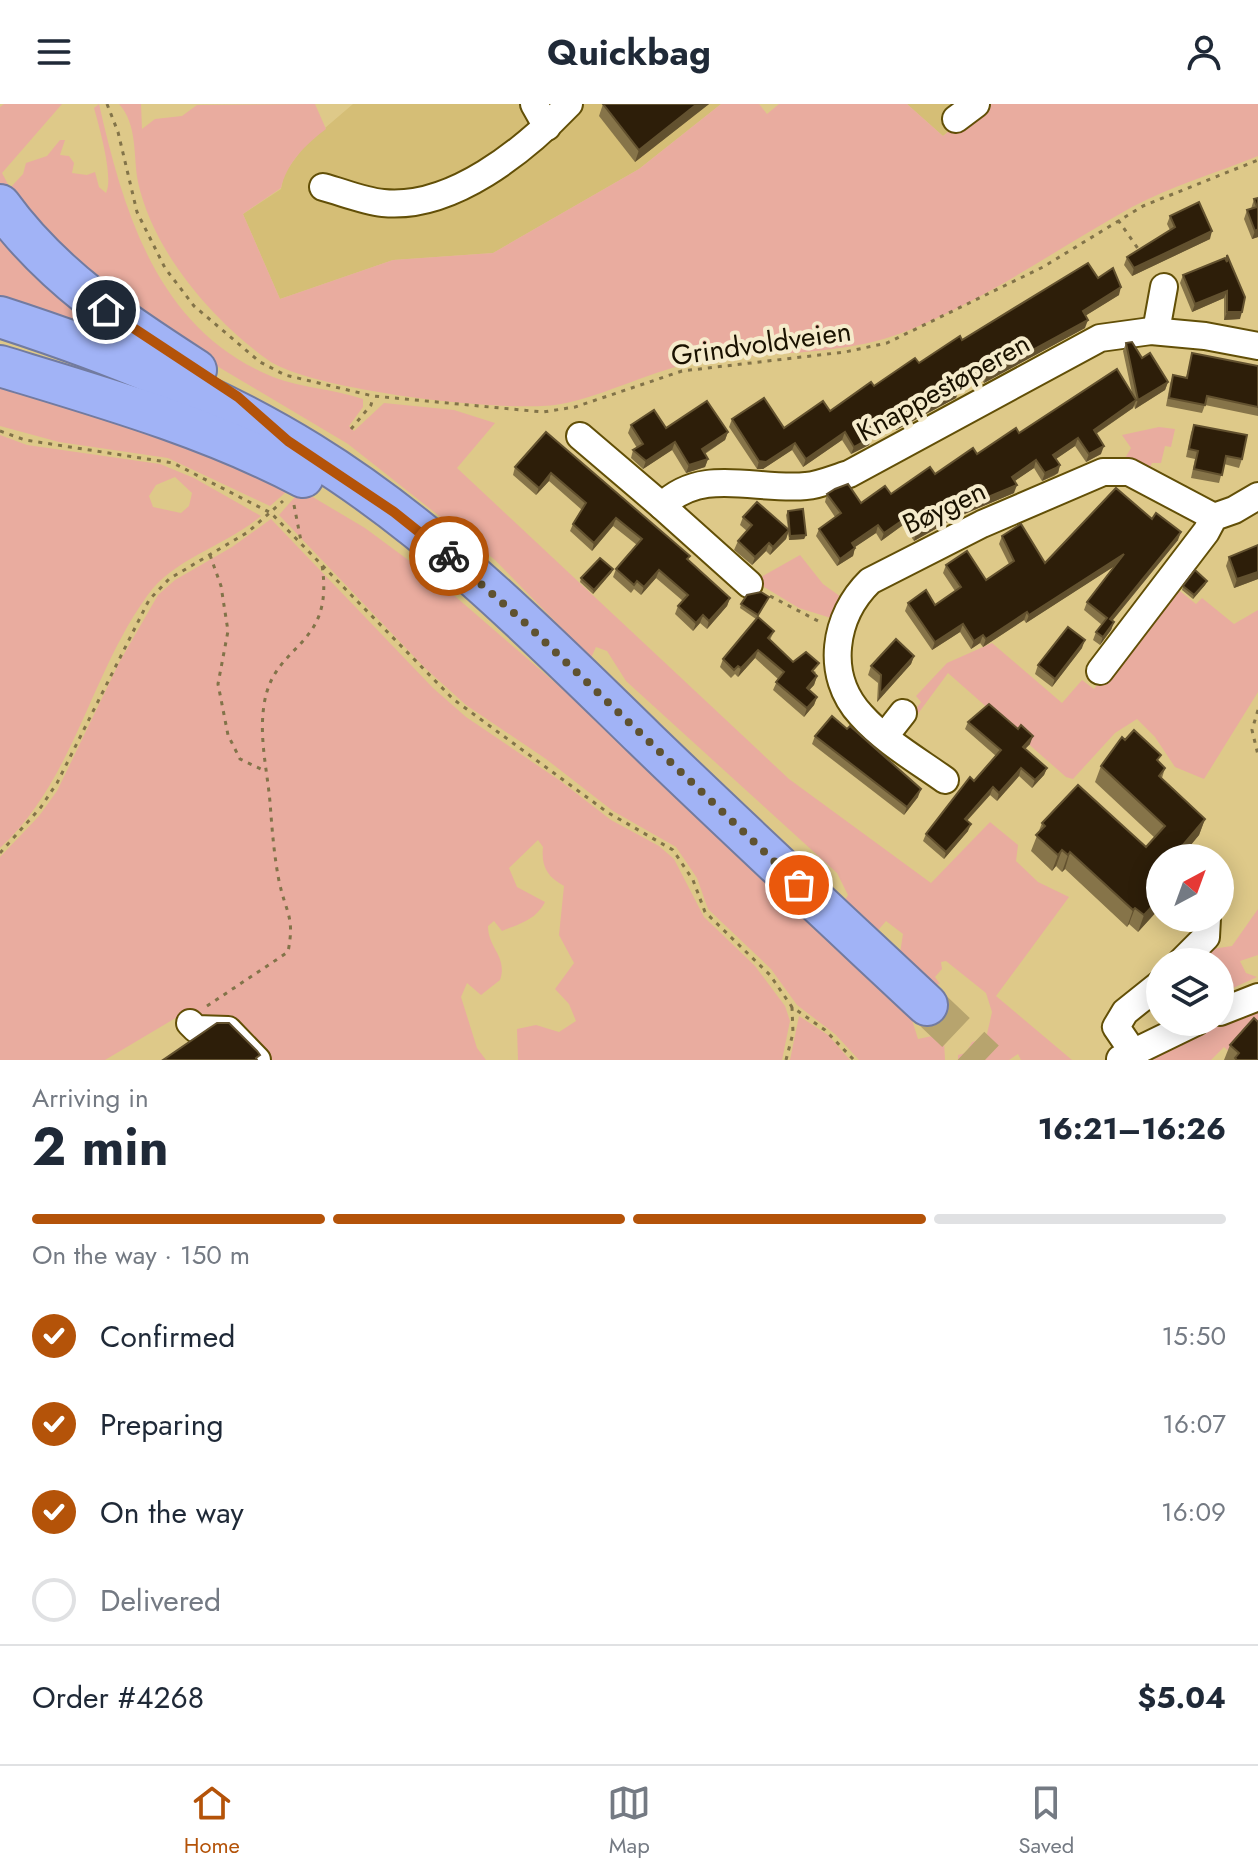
<!DOCTYPE html>
<html lang="en">
<head>
<meta charset="utf-8">
<style>
  body { margin:0; font-family:Jost,sans-serif; background:#f6f6f7; color:#1f2937; height:100vh; display:flex; flex-direction:column; font-size:30px; white-space:nowrap }
  * { box-sizing:border-box; margin:0 }
  p { font-size:26px; color:#747a83 }
  .icon { flex:none; width:44px; height:44px; fill:none; stroke:currentColor; stroke-width:2; stroke-linecap:round; stroke-linejoin:round }
  .map { position:relative; height:956px; overflow:hidden }
  .sheet { display:flex; flex-direction:column; background:#fff; flex:1 }
  .sheet>* { flex:none }
  .needle { width:52px; rotate:41deg }
  .fabs { position:absolute; left:1146px; top:740px; display:grid; gap:16px }
  .fabs a { display:grid; place-items:center; width:88px; height:88px; border-radius:50%; background:#fff; box-shadow:0 4px 20px #0003; font-size:40px }
  .pin { position:absolute; display:grid; place-items:center; width:68px; height:68px; color:#fff; margin:-34px; border:4px solid #fff; border-radius:50%; box-shadow:0 2px 8px #0007 }
  .courier { position:absolute; display:grid; place-items:center; width:80px; height:80px; margin:-40px; border:6px solid #b45309; border-radius:50%; background:#fff; color:#222; box-shadow:0 2px 10px #0007 }
  .summary em { font-style:normal; font-weight:700 }
  .summary div { display:flex; flex-direction:column-reverse }
  .summary { display:flex; align-items:center; justify-content:space-between; height:136px; padding:0 32px }
  h1 { font-size:52px; font-weight:700; line-height:60px }
  .bar { display:grid; grid-template-columns:repeat(4,1fr); gap:12px 8px; align-content:center; height:96px; padding:0 32px }
  .bar i { height:10px; border-radius:6px; background:#e0e1e3 }
  .bar .on { background:#b45309 }
  .bar p { grid-column:span 4 }
  .line { display:flex; align-items:center; gap:20px; padding:0 32px; border-top:2px solid #e0e1e3 }
  .line div { flex:1 }
  ol { padding:0 32px; list-style:none }
  li { display:flex; align-items:center; gap:24px; height:88px }
  li p { margin-inline-start:auto }
  li .icon { padding:8px; border-radius:50%; background:#b45309; color:#fff; stroke-width:4 }
  li:last-child { color:#747a83 }
  li i { width:44px; height:44px; border:4px solid #e0e1e3; border-radius:50% }
  header { display:flex; justify-content:space-between; align-items:center; height:104px; padding:0 32px; background:#fff; font-size:36px; font-weight:700 }
  .tabs { display:flex; justify-content:space-around; align-items:center; height:112px; border-top:2px solid #e0e1e3; background:#fff; font-size:22px; color:#747a83 }
  .tabs a { display:grid; justify-items:center; gap:4px }
  .tabs .on { color:#b45309 }
  .map>svg:first-child { display:block }
  .built { fill:#d5be76 }
  .green { fill:#e9ac9f; fill-rule:evenodd }
  .lines { fill:none; stroke-linecap:round; stroke-linejoin:round }
  .highway-tunnel { stroke:#b7a46e; stroke-width:40; stroke-dasharray:40 20; stroke-linecap:butt }
  .minor-casing { stroke:#624f07; stroke-width:30 }
  .highway-casing { stroke:#727ba0; stroke-width:44 }
  .path { stroke:#827349; stroke-width:3; stroke-dasharray:4 6; stroke-linecap:butt }
  .minor { stroke:#fff; stroke-width:26 }
  .highway { stroke:#a1b3f6; stroke-width:40 }
  .wall { fill:#867449 }
  .shaded-wall { fill:#62512f }
  .building { fill:#2d1e09; stroke:#62512f; stroke-width:2 }
  .done { stroke:#5f5230; stroke-width:8; stroke-dasharray:0 14.4 }
  .route { stroke:#b45309; stroke-width:10 }
  .labels { text-anchor:middle; stroke-width:8; stroke-linejoin:round; paint-order:stroke }
  .street-label { font-size:28px; fill:#1a1200; stroke:#f5ebcb }
</style>
</head>
<body>
<header><svg class="icon" aria-label="menu" viewBox="0 0 24 24"><path d="M4 6h16M4 12h16M4 18h16"/></svg>Quickbag<svg class="icon" aria-label="person" viewBox="0 0 24 24"><circle cx="12" cy="8" r="4"/><path d="M4 21q1-7 8-7t8 7"/></svg></header>
<div class="map">
<svg width="1258" height="956" viewBox="0 0 1258 956">
  <rect width="100%" height="100%" fill="#dec989"/>
  <g class="built">
    <path d="M353,0H721L639,65L493,149L393,156L280,195L243,110L281,85L284,70L304,42Z"/>
    <path d="M907,0H982L943,32Z"/>
  </g>
  <g class="green">
    <path d="M4,0H62L2,69L10,84L23,70L26,59L47,52L60,36H65L60,51L69,52L74,59L72,69L87,71L95,68L99,83L106,89C114,74 99,22 94,4L99,0C124,110 158,226 273,273C302,284 334,285 363,295V303L349,322L354,327L384,299L454,306L495,319L457,364L789,675L931,779L990,718L1018,741L1016,757L1038,778L1069,793L996,892L1072,956H1021L1018,950L1009,956H958V951L966,949L972,938L980,936L987,930L992,908L986,889L946,857L941,858L942,865L935,873L940,880L933,881L900,849L903,830L886,817L875,830L844,798L848,791L837,769L626,577L607,547L596,543L591,554L495,456L348,340L121,205L0,84V3Z"/>
    <path d="M119,0H141L142,25L155,15L182,12L197,1L315,0L326,25C305,41 287,59 281,84L243,110L280,195L393,156L493,149L639,65L721,0H759L767,10L779,0H907L943,32L982,0H1258V52C1216,69 1172,82 1132,103C1058,144 990,193 912,225C843,254 770,246 698,258C651,266 608,291 561,300C510,310 309,286 268,256C211,215 153,147 138,78C133,52 138,21 119,0Z"/>
    <path d="M0,116L115,234L0,194Z"/>
    <path d="M0,273L293,382L270,402L168,354L59,338L0,322Z"/>
    <path d="M1159,323L1175,325L1171,343L1165,342L1161,359H1152L1149,366L1124,356L1131,344L1122,331Z"/>
    <path d="M0,331L27,341L160,360L194,374L261,412C226,442 174,454 147,492C90,571 74,676 0,744ZM175,373L192,389L189,402L181,409L153,403L149,392L156,381Z"/>
    <path d="M301,386L365,424L442,481L691,696L920,908L912,916L918,935L937,931L944,937L945,956H859L835,930L797,901L771,865L708,805L697,774L676,743L613,707L546,655L466,601L425,564L279,411Z"/>
    <path d="M271,415L433,584L466,613L559,676L611,716L659,742L674,755L704,813L755,862L785,902L790,917L782,956H518L517,925L536,921L559,928L576,917L569,900L555,885L574,859L559,831L564,782C547,773 541,762 543,743L538,736L509,764L517,783L545,798C536,816 519,820 502,827L494,817L488,822C488,844 508,853 500,876L481,891L467,879L461,893L477,944L486,956H263L184,909L105,956H0V753L39,712L57,687L120,557L158,491L175,476L232,443Z"/>
    <path d="M800,451L823,480L841,493L834,515L799,504L754,477Z"/>
    <path d="M1175,483L1196,500L1202,494L1234,520L1258,506V588L1204,675L1175,663L1155,633L1137,615L1115,629L1073,675L1066,673L948,569L906,626V619L921,598L916,592L947,559L992,539L1062,599L1082,576L1094,585Z"/>
    <path d="M1258,805V851L1240,857L1246,869L1257,873L1220,890V858H1194L1212,845L1232,842Z"/>
    <path d="M1258,905V932L1234,952L1224,943L1211,956H1136L1193,928Z"/>
    <path d="M799,912L828,931L850,956H790Z"/>
  </g>
  <g class="lines">
    <path class="highway-tunnel" d="M927,901L985,956"/>
    <defs>
      <g id="minor">
        <path d="M534,0L547,23"/>
        <path d="M956,15L976,0"/>
        <path d="M323,83C342,88 363,97 383,99C452,106 525,46 569,0"/>
        <path d="M1156,227L1164,183"/>
        <path d="M580,332L662,402C702,362 756,387 806,382C820,381 835,374 849,370L1100,234L1151,227L1205,232L1258,242"/>
        <path d="M662,402L749,480"/>
        <path d="M1100,567L1206,428L1214,413L1234,406L1258,392"/>
        <path d="M885,632L903,609"/>
        <path d="M945,676C917,656 884,637 861,611C824,571 834,512 870,477L982,420L1103,368H1129L1214,413"/>
        <path d="M1181,858L1206,833L1207,814"/>
        <path d="M1220,908L1258,893"/>
        <path d="M190,919L196,925L228,926L257,956"/>
        <path d="M1133,948L1116,923L1125,908L1160,880"/>
        <path d="M1120,955L1196,918"/>
      </g>
      <g id="highway">
        <path d="M0,101C52,173 123,219 196,266"/>
        <path d="M0,213C108,248 213,289 310,349C435,426 540,533 645,635C738,725 832,812 927,901"/>
        <path d="M0,262C102,293 208,323 303,373"/>
      </g>
    </defs>
    <use href="#minor" class="minor-casing"/>
    <use href="#highway" class="highway-casing"/>
    <g class="path">
      <path d="M107,0L118,28L137,108L165,164L194,202L260,258L285,271L373,292L543,308L575,303L682,267L845,248L887,239L1043,163L1143,102L1258,56"/>
      <path d="M1118,116L1139,146"/>
      <path d="M351,325L371,301L373,293"/>
      <path d="M0,327L25,336L173,359L271,409L453,595L607,708L673,746L693,776L705,808L770,871L792,903L825,926L854,956"/>
      <path d="M294,401L301,437"/>
      <path d="M210,451L221,482L228,527L218,580L228,631L240,655L263,666"/>
      <path d="M770,492L820,518"/>
      <path d="M1258,606L1252,626L1258,651"/>
      <path d="M0,749L41,703L57,679L149,496L169,475L248,428L283,397"/>
      <path d="M207,902L288,848C295,812 286,810 279,777C274,751 272,725 270,698C267,665 259,634 264,601C273,537 335,546 322,461"/>
      <path d="M786,956L793,929L792,903"/>
    </g>
    <use href="#minor" class="minor"/>
    <use href="#highway" class="highway"/>
  </g>
  <g class="wall">
    <path d="M603,0H709L635,58L599,12Z"/>
    <path d="M1258,94V133L1252,135L1244,115L1247,106L1251,105L1254,95Z"/>
    <path d="M1170,112L1210,135L1132,172L1124,161L1127,153L1170,126L1167,120Z"/>
    <path d="M1227,151L1240,215L1224,216V194L1192,208L1180,179L1183,171L1226,155Z"/>
    <path d="M1098,174L1119,191L1085,212V224L984,279L978,271L958,284L956,294L896,326L889,317L870,331L872,333L869,341L851,350L842,336L803,363L792,346L763,365H757L729,323L732,315L784,324L830,307L874,282L962,236Z"/>
    <path d="M1126,239L1168,278L1165,286L1135,305L1134,301L1133,304L1096,330L1101,350L1086,358L1075,342L1056,355L1060,361L1058,369L1054,372L1042,377L1034,364L1014,377V389L955,414L914,437L903,421L881,437L876,429L855,443L853,452L837,462L816,432L819,425L835,413L825,398L827,390L861,399L891,390L977,350L1019,329L1132,289L1123,247Z"/>
    <path d="M1192,249L1258,262V312L1205,301L1202,309L1166,302L1170,280L1173,271L1186,274Z"/>
    <path d="M631,321L666,324L728,328L725,336L705,350L708,355L705,363L686,369L672,346L643,365L631,354L633,346L637,344L628,329Z"/>
    <path d="M1194,321L1242,355L1239,364L1224,360L1219,379L1191,374L1195,355L1186,353L1191,329Z"/>
    <path d="M546,328L730,494L727,502L707,525L700,519L693,527L675,510L678,502L683,497L656,474L641,491L634,485L631,489L613,473L616,465L637,441L613,422L592,447L570,427L573,420L582,406L549,377L536,391L513,371L515,363Z"/>
    <path d="M788,407L806,431L804,435L789,436L788,429L786,435L770,451L766,447L752,461L734,446L738,437L747,427L740,421L743,413L788,425L786,411Z"/>
    <path d="M1152,415L1178,436L1113,516L1114,518L1111,526L1100,541L1093,536L1096,528L1102,521L1084,506L1087,498L1114,462L1026,519L1024,516L983,543L980,539L971,545L960,528L932,546L905,507L908,499L935,501L955,487L943,469L946,461L986,476L1009,460L999,440L1002,432L1045,459Z"/>
    <path d="M1258,441V475L1234,484L1226,462L1229,453Z"/>
    <path d="M613,465L611,469L593,490L580,478L581,474Z"/>
    <path d="M1207,477L1205,481L1193,495L1182,486L1183,482Z"/>
    <path d="M769,493L756,515L740,504L741,500Z"/>
    <path d="M774,527L770,536L793,558L816,568L814,570L817,572L814,581L809,586L817,593L814,601L804,613L773,586L778,575L755,554L738,573L735,570L731,574L720,563L723,555Z"/>
    <path d="M1082,544L1052,583L1035,570L1038,561Z"/>
    <path d="M914,552L911,560L877,598L878,579L868,571L871,562Z"/>
    <path d="M968,618L1030,640L1025,645L1047,664L1044,671L1032,684L1019,672L997,697L990,691L967,717L968,727L944,755L923,737L926,730L996,652L965,625Z"/>
    <path d="M815,632L918,693L904,711L812,640Z"/>
    <path d="M1158,658L1165,664L1162,674L1205,715L1199,731L1180,754H1160V801L1158,806L1138,828L1129,820L1127,823L1065,765L1062,768L1056,762L1052,767L1031,747L1042,719L1146,743L1155,734L1095,678L1101,662Z"/>
    <path d="M1230,941L1258,956H1224Z"/>
  </g>
  <g class="shaded-wall">
    <path d="M697,0H709L635,58L639,46Z"/>
    <path d="M1258,125V133L1252,135L1255,127Z"/>
    <path d="M1212,127L1210,135L1132,172L1134,164Z"/>
    <path d="M1121,183L1119,191L1080,215L1083,207Z"/>
    <path d="M1227,187L1224,194L1192,208L1195,200Z"/>
    <path d="M1227,208H1242L1240,215L1224,216Z"/>
    <path d="M1088,216L1085,224L984,279L987,271Z"/>
    <path d="M981,263L978,271L952,288L955,280Z"/>
    <path d="M1168,278L1165,286L1135,305L1138,296Z"/>
    <path d="M959,286L956,294L896,326L899,319Z"/>
    <path d="M1136,296L1133,304L1091,333L1094,326Z"/>
    <path d="M892,310L889,317L865,334L867,327Z"/>
    <path d="M728,328L725,336L699,353L702,345Z"/>
    <path d="M845,328L842,336L803,363L806,355Z"/>
    <path d="M872,333L869,341L851,350L854,343Z"/>
    <path d="M1078,334L1075,342L1050,359L1053,351Z"/>
    <path d="M675,338L672,346L643,365L646,357Z"/>
    <path d="M795,339L792,346L763,365H757L759,357Z"/>
    <path d="M1104,342L1101,350L1086,358L1089,350Z"/>
    <path d="M708,355L705,363L686,369L689,361Z"/>
    <path d="M1036,356L1034,364L1009,381L1012,373Z"/>
    <path d="M1060,361L1058,369L1042,377L1045,369Z"/>
    <path d="M551,369L549,377L536,391L539,384Z"/>
    <path d="M1017,381L1014,389L955,414L914,437L916,429L957,406Z"/>
    <path d="M616,414L613,422L592,447L594,439Z"/>
    <path d="M906,414L903,421L881,437L884,429Z"/>
    <path d="M878,421L876,429L849,447L852,439Z"/>
    <path d="M789,426L786,435L770,451L773,443Z"/>
    <path d="M1181,428L1178,436L1107,523L1110,515Z"/>
    <path d="M806,431L804,435L789,436L790,432Z"/>
    <path d="M769,439L766,447L752,461L755,453Z"/>
    <path d="M855,444L853,452L837,462L840,455Z"/>
    <path d="M1124,450L1121,458L1026,519L1029,511Z"/>
    <path d="M613,465L611,469L593,490L594,486Z"/>
    <path d="M659,466L656,474L641,491L644,483Z"/>
    <path d="M1258,468V475L1234,484L1237,475Z"/>
    <path d="M1207,477L1205,481L1193,495L1194,491Z"/>
    <path d="M730,494L727,502L707,525L709,517Z"/>
    <path d="M1027,508L1024,516L983,543L986,535Z"/>
    <path d="M703,511L700,519L693,527L696,519Z"/>
    <path d="M1114,518L1111,526L1100,541L1103,533Z"/>
    <path d="M963,520L960,528L932,546L935,538Z"/>
    <path d="M983,531L980,539L971,545L974,537Z"/>
    <path d="M1085,536L1082,544L1052,583L1055,575Z"/>
    <path d="M758,546L755,554L738,573L741,564Z"/>
    <path d="M914,552L911,560L877,598L880,590Z"/>
    <path d="M817,572L814,581L803,593L807,584Z"/>
    <path d="M817,593L814,601L804,613L807,604Z"/>
    <path d="M1033,632L1030,640L1020,650L1023,643Z"/>
    <path d="M1021,664L1019,672L997,697L999,689Z"/>
    <path d="M1047,664L1044,671L1032,684L1035,676Z"/>
    <path d="M993,683L990,691L962,722L965,715Z"/>
    <path d="M921,685L918,693L904,711L907,703Z"/>
    <path d="M1205,715L1199,731L1180,754H1172Z"/>
    <path d="M971,720L968,727L944,755L946,748Z"/>
    <path d="M1062,746L1056,762L1052,767L1058,751Z"/>
    <path d="M1070,748L1065,765L1062,768L1068,751Z"/>
    <path d="M1160,794V801L1158,806L1138,828L1144,811Z"/>
    <path d="M1135,804L1129,820L1127,823L1133,806Z"/>
  </g>
  <g class="building">
    <path d="M603,0H697L639,46Z"/>
    <path d="M1258,94V125L1255,127L1247,106L1257,103L1254,95Z"/>
    <path d="M1199,98L1212,127L1134,164L1127,153L1175,123L1170,112Z"/>
    <path d="M1227,151L1245,193L1242,208H1227V187L1195,200L1183,171L1225,154L1227,158Z"/>
    <path d="M1088,159L1098,174L1113,164L1121,183L1083,207L1088,216L987,271L981,263L955,280L959,286L899,319L892,310L867,327L872,333L854,343L845,328L806,355L795,339L766,358L759,357L732,315L764,294L784,324L823,297L830,307L871,278L874,282L915,254L919,259L960,232L962,236Z"/>
    <path d="M1132,238L1142,254L1150,249L1168,278L1138,296L1126,239Z"/>
    <path d="M1192,249L1258,262V303L1207,292L1205,301L1169,294L1173,271L1187,274Z"/>
    <path d="M1117,265L1136,296L1094,326L1104,342L1089,350L1078,334L1053,351L1060,361L1056,364L1045,369L1036,356L1012,373L1017,381L957,406L916,429L906,414L884,429L878,421L852,439L855,444L840,455L819,425L841,409L827,390L835,385L848,380L861,399L885,382L891,390L930,363L935,370L973,344L977,350L1016,324L1019,329Z"/>
    <path d="M707,297L728,328L702,345L708,355L689,361L675,338L646,357L633,346L643,340L631,321L654,306L666,324Z"/>
    <path d="M1194,321L1247,331L1242,355L1226,352L1222,371L1194,365L1198,347L1189,345Z"/>
    <path d="M546,328L690,452L687,455L730,494L709,517L703,511L696,519L678,502L688,491L659,466L644,483L637,477L634,481L616,465L642,435L616,414L594,439L573,420L586,399L551,369L539,384L515,363Z"/>
    <path d="M1116,384L1152,415L1156,409L1181,428L1110,515L1114,518L1103,533L1096,528L1107,514L1087,498L1124,450L1029,511L1027,508L986,535L983,531L974,537L963,520L935,538L908,499L926,486L935,501L961,483L946,461L967,447L986,476L1014,457L1002,432L1021,420L1045,459Z"/>
    <path d="M757,398L789,426L773,443L769,439L755,453L738,437L752,421L743,413Z"/>
    <path d="M803,405L806,431L790,432L788,407Z"/>
    <path d="M1258,441V468L1237,475L1229,453Z"/>
    <path d="M600,454L613,465L594,486L581,474Z"/>
    <path d="M1195,466L1207,477L1194,491L1183,482Z"/>
    <path d="M761,488L769,493L758,511L741,500L747,491Z"/>
    <path d="M758,513L774,527L768,534L793,558L806,548L819,559L812,567L817,572L807,584L817,593L807,604L776,578L784,568L758,546L741,564L738,562L734,566L723,555Z"/>
    <path d="M1068,523L1085,536L1055,575L1038,561Z"/>
    <path d="M896,535L914,552L880,590L881,571L871,562Z"/>
    <path d="M989,600L1018,625L1021,621L1033,632L1023,643L1047,664L1035,676L1021,664L999,689L993,683L965,715L971,720L946,748L926,730L970,673L974,677L1001,646L968,618Z"/>
    <path d="M832,612L847,625L850,622L921,685L907,703L815,632Z"/>
    <path d="M1134,626L1161,651L1157,656L1165,664L1159,672L1205,715L1172,754H1160V768L1156,772L1160,776V794L1144,811L1135,804L1133,806L1070,748L1068,751L1062,746L1058,751L1036,731L1045,722L1042,719L1078,681L1146,743L1165,722L1101,662L1122,633L1125,636Z"/>
    <path d="M1254,914L1258,918V956H1237L1235,954L1239,949L1230,941Z"/>
    <path d="M217,919H229L257,947L260,951L256,954L257,956H163Z"/>
  </g>
  <g class="lines">
    <path class="done" d="M449,452L523,517L799,781"/>
    <path class="route" d="M106,206L238,293L288,337L394,408L449,452"/>
  </g>
  <g class="labels">
    <g class="street-label">
      <text transform="translate(761 239) rotate(-8)" y="10">Grindvoldveien</text>
      <text transform="translate(943 283) rotate(-29)" y="10">Knappestøperen</text>
      <text transform="translate(944 403) rotate(-25)" y="10">Bøygen</text>
    </g>
  </g>
</svg>
<div class="fabs">
<a><svg class="needle" viewBox="-14 -14 28 28"><path d="M0-13l5 13h-10z" fill="#e53935"/><path d="M0 13l5-13h-10z" fill="#747a83"/></svg></a>
<a><svg class="icon" aria-label="layers" viewBox="0 0 24 24"><path d="M12 4l9 5-9 5-9-5zM3 14l9 5 9-5"/></svg></a>
</div>
<div class="pin" style="left:799px;top:781px;background:#ea580c"><svg class="icon" aria-label="bag" viewBox="0 0 24 24"><path d="M5 8h14l-1 12H6zM9 8a3 3 0 0 1 6 0"/></svg></div>
<div class="pin" style="left:106px;top:206px;background:#1f2937"><svg class="icon" aria-label="home" viewBox="0 0 24 24"><path d="M3 11l9-7 9 7M6 9v11h12V9"/></svg></div>
<div class="courier" style="left:449px;top:452px"><svg class="icon" aria-label="bike" viewBox="0 0 24 24"><circle cx="6" cy="16" r="4"/><circle cx="18" cy="16" r="4"/><path d="M6 16l4-8h5l3 8M10 8l3 8H6M13 5h3"/></svg></div>
</div>
<section class="sheet">
<div class="summary"><div><h1>2 min</h1><p>Arriving in</p></div><em>16:21–16:26</em></div>
<div class="bar"><i class="on"></i><i class="on"></i><i class="on"></i><i></i><p>On the way · 150 m</p></div>
<ol>
<li><svg class="icon" aria-label="check" viewBox="0 0 24 24"><path d="M5 12l5 5 9-10"/></svg>Confirmed<p>15:50</p></li>
<li><svg class="icon" aria-label="check" viewBox="0 0 24 24"><path d="M5 12l5 5 9-10"/></svg>Preparing<p>16:07</p></li>
<li><svg class="icon" aria-label="check" viewBox="0 0 24 24"><path d="M5 12l5 5 9-10"/></svg>On the way<p>16:09</p></li>
<li><i></i>Delivered</li>
</ol>
<div class="line" style="height:104px"><div>Order #4268</div><b>$5.04</b></div>
</section>
<nav class="tabs">
<a class="on"><svg class="icon" aria-label="home" viewBox="0 0 24 24"><path d="M3 11l9-7 9 7M6 9v11h12V9"/></svg>Home</a>
<a><svg class="icon" aria-label="map" viewBox="0 0 24 24"><path d="M3 6l6-2 6 2 6-2v14l-6 2-6-2-6 2zM9 4v14M15 6v14"/></svg>Map</a>
<a><svg class="icon" aria-label="saved" viewBox="0 0 24 24"><path d="M7 4h10v16l-5-4-5 4z"/></svg>Saved</a>
</nav>
</body>
</html>
